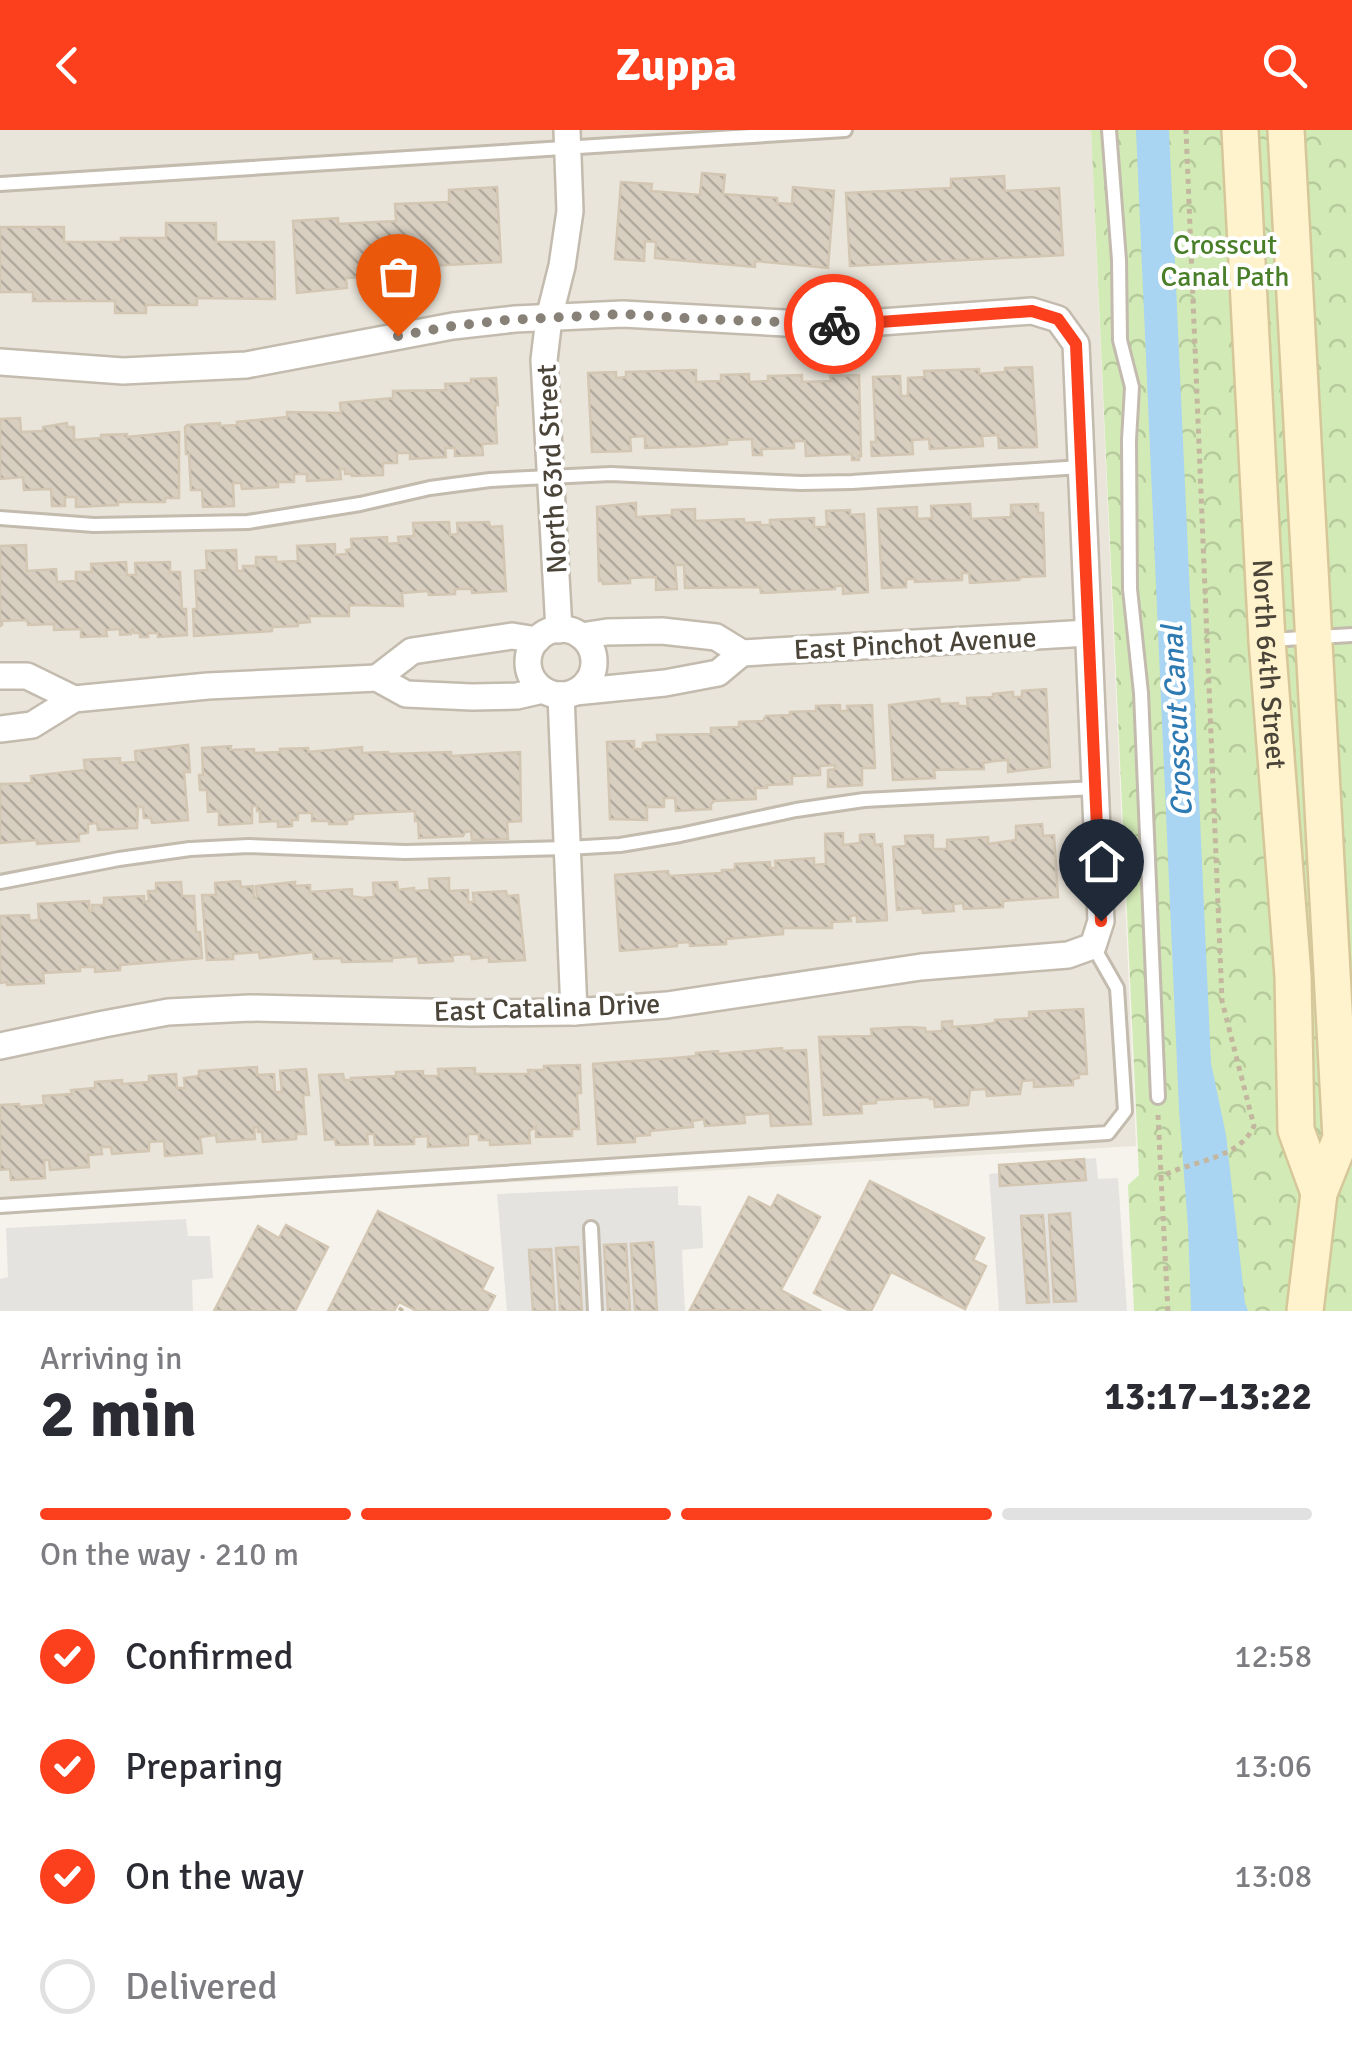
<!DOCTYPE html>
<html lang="en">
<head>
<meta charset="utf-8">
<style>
  body { margin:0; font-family:Signika,sans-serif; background:#f7f7f7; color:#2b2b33; height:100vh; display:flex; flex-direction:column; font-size:38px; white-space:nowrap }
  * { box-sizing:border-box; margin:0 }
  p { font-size:32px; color:#7c7c81 }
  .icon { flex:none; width:55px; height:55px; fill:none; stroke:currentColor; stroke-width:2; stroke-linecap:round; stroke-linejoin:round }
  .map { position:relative; height:1181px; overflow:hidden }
  .details { display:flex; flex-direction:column; background:#fff; flex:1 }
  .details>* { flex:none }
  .pin { position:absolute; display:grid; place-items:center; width:85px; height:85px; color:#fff; margin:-102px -42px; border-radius:50% 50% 50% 0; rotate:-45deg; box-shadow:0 0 10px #0007 }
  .pin .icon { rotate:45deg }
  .courier { position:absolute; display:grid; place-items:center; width:100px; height:100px; margin:-50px; border:8px solid #fc3f1d; border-radius:50%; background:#fff; color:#222; box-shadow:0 2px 12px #0007 }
  .head em { font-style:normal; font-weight:700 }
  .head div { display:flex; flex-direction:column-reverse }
  .head { display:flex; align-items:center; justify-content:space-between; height:170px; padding:0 40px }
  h1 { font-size:65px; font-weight:700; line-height:75px }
  .bar { display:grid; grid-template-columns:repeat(4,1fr); gap:15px 10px; align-content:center; height:120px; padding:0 40px }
  .bar i { height:12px; border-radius:8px; background:#e1e1e2 }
  .bar .current { background:#fc3f1d }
  .bar p { grid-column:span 4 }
  ol { padding:0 40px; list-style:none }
  li { display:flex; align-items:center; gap:30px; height:110px }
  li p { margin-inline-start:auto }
  li .icon { padding:10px; border-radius:50%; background:#fc3f1d; color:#fff; stroke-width:4 }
  li:last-child { color:#7c7c81 }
  li i { width:55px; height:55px; border:5px solid #e1e1e2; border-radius:50% }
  header { display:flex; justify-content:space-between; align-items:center; height:130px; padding:0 40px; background:#fc3f1d; color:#fff; font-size:45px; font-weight:700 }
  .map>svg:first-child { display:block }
  .residential { fill:#eae5da }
  .forest { fill:url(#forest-crowns) }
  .parking { fill:#e5e3e0 }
  .water { fill:#a9d4f2 }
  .building { fill:url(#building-back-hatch); stroke:#d3c7b4; stroke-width:2.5 }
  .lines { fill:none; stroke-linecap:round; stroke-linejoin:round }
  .service-casing { stroke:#c2bbae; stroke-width:18 }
  .minor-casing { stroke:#c2bbae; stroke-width:30 }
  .secondary-casing { stroke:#d6c79b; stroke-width:40 }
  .path { stroke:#c4b79f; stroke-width:5; stroke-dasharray:5 5; stroke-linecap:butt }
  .service { stroke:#fff; stroke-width:12 }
  .minor { stroke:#fff; stroke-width:25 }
  .secondary { stroke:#fff3cd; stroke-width:35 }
  .done { stroke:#878178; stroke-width:10; stroke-dasharray:0 18 }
  .route { stroke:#fc3f1d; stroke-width:12 }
  .labels { text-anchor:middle; stroke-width:8; stroke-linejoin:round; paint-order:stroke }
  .park-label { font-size:28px; fill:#4a7f2a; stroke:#fff }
  .street-label { font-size:28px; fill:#4b4439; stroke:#fff }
  .water-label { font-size:30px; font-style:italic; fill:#2e7ab2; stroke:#fff }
</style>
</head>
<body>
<header><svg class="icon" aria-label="back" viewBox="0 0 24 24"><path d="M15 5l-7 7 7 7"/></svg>Zuppa<svg class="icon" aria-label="search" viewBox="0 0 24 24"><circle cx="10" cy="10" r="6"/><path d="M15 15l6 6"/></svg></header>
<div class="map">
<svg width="1352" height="1181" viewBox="0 0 1352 1181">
  <defs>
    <pattern id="forest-crowns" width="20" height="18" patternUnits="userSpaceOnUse" patternTransform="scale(2.5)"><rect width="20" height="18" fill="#d2eab5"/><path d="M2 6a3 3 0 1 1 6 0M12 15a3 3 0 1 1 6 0" fill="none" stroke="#b6ca9c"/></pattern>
    <pattern id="building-back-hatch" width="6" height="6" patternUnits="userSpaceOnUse" patternTransform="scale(2.5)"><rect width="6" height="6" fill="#d8cfc1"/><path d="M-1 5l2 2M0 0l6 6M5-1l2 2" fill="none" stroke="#b1aa9e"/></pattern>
  </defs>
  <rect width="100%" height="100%" fill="#f6f3ec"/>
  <path class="residential" d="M0,0H1091L1136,1016L0,1082Z"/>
  <path class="forest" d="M1091,0H1352V1181H1134L1128,1055L1139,1045Z"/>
  <g class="parking">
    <path d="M1096,1028L1098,1049L1118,1048L1127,1181H999L989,1044L999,1043V1035Z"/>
    <path d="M678,1056V1075L701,1076L703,1118L682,1120L685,1181H507L497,1064Z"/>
    <path d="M186,1089L188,1106H210L213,1148L192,1150L193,1181H0V1149L8,1147L6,1098Z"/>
  </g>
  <path class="water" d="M1136,0H1169L1211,933L1226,1005L1245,1173L1248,1181H1191V1179L1188,1097L1179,979Z"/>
  <g class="building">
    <path d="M702,43L725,45L723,64L777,68V73L792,74L793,57L834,61L828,138L755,131V137L655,128L656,112L645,111L644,131L615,129L621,52L652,54L651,61L700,65Z"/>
    <path d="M1004,46L1005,61L1059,58L1063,125L850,136L846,63L951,58V49Z"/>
    <path d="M497,57L501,132L428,136L429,144L346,148L347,158L297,163L293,91L338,88V94L396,91L395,74L449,72V60Z"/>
    <path d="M166,93H216V112H274L275,169L197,168V175H146V183H115V171H33V162H0V97H64V112H121V108H166Z"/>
    <path d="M1032,237L1037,317L999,318L998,305L982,306L983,316L930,319L929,309L912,310L913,324L872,326L871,312H876L873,247L900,246L901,266H908V248L925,247L924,241L979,239V244L1005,242V238Z"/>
    <path d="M696,240V252L721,251V245L749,244V252L768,251V246L802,245V252L831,251L830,246L859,245L861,326H859V330H852V324L806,326L805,311H794V318L761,319L762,325H753L752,309L727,310V314L701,316L645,318V306L630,307L631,321L592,322L588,243L616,242V248L626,247V242Z"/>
    <path d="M496,248L498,275H495L497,313L482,314L483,325L455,326V318H445L446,327L410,329V323H397V333H383V345L352,346V344H345V339H340L341,349L307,351V344H294V352H278V357L242,359L241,353H233L234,376L203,377L202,360H191L189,324H186L185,297L187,295L220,293V296L237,295V292L287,287V282L341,283L340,273L393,268V261L446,260L445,254L471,253V249Z"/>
    <path d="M20,288L21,302L43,301V297L67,293V297H74V310L101,308V305L127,304V307L179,302V368H165V372H118V375L76,377V367H65V376H52L51,359L24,360L23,347L0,349V289Z"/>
    <path d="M636,373V387L672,385V380L695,379V391L744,389V393L760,392V395H770V390L814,388V397H827L826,381L850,380V385L864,384L868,462L843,464V456H835V459L761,463L760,457L685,458L684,435H675L677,459L656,460V447L630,448V453L603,454L602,451H599L597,377Z"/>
    <path d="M970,374L971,389L1011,387V375L1038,374V383H1043L1045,446L1021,447L1019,450L970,453L969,443H962V450L915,452V449H906V457L882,458L878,379L917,377V389L932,388L931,376Z"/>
    <path d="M449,392L450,405L458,404L457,393L489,392L490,397L502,396L506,461L472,463V459H455V464L429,465L428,461L402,463L403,476L349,475V486H309L310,492L298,493V496L272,497V501L194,506L193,479H197L195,441L207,440L206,421L236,420L237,441H243V436H256V427H276V432L298,431L297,416L335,414V425L347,424L346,420L352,419L351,409L387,407V414L399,413L398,407L414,406L413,393Z"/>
    <path d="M26,415L27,441L56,439L57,452L76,451V442H92L91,434L126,432L127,445H136L135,433L170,432V442H180L182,479H186L187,505L158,507V503H148V507H140V503H134L133,499L131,500V504L120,505V499L106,500L107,506L81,507V499L54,500V494L28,495L27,490L2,491V495L0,496V416Z"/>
    <path d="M1046,559L1050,637L1008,642V630L995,631L983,633L984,639L934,640L935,648L893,650L889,575L939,569L940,574L958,573V576H968L967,568L993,567V564L1013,562V567H1022V561Z"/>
    <path d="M840,575V581H848L847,576L872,575L875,638H862V655L828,657V640L835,639V635L820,636V645L792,646V654L767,655V658H755L756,669L714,671L711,674V679L676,681L675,668H664V677H647V690L610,689L607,612L634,611V619H643V613L658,612L657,605L711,604V598L739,597V592L763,591L766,586L790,585V582L816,581V576Z"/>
    <path d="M188,615L190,642H184L188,690L152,693L151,688H144L143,677H138L137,698L98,700L97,693L88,694V703L79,704V711L37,714V710L0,713V654L32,653L31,646L85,640L84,630L120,628V633L136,632L135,621Z"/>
    <path d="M231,616L230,620L254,619V623L280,622V619L308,618V622L362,617V623L388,622L389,624L451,622V626L520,622L521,691L507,692L508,709L472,710L471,701L465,702L463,706L419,708L418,691H415V681L353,684V689L347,690V694H329V691H312V683H298V690H292V696L278,697V691L260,692V681H257V676H252V693L219,695V681L208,682L207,660H200L199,645H203L202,618Z"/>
    <path d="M1042,694L1043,706L1054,705L1058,767L1003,771V777L964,779L963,773L953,774L954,781L923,783L922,778L897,780L893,717L906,716L905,706L933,705V719H947V710L988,707V714L1016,710V696Z"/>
    <path d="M843,703V715L860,713V705L874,704L875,715L882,714L887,790L857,792V785L850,786L851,791L832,792V798H783V804L726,809V814L690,816V812L677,813V816L620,821L615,745L668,741L669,746L722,743V740H735V734L770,732V738H776L775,731L814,728V735L826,734L825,704Z"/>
    <path d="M449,748V761L468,760V772H474L473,763L506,761L507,766L518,765L525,830L489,832V827L472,829L471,824L452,825L453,831L419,833L418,826L392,828V831L342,832L341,828L314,829L313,822L260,828L259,822L233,824V829L207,830L202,765H216L215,753L240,751L241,757L253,756L254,768L257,767L256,756L295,752V756L310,755V762L352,759V766L363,768L374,767L373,753L397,752L398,760L414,758V761L430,760L429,749Z"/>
    <path d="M181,752L182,766H194L196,802H200L202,828L120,835V840L95,842V837H80V841L43,843L44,853L7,855V852L0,853V786L29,785V791L39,790L38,774L89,771V781H92V775H104V768L144,766V772L149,771L148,761H156V753Z"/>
    <path d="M1083,879L1087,944H1079V948L1073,949V955L1034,957V950L1022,951L1020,964L987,966L986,959L970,960L968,975L935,977L934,969H930V967L876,970V973L861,974L862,983L824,985L819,907L872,906L871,899L907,897L925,898L926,902L942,901V892L952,891V897L980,895L995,893V890L1029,888V882Z"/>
    <path d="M782,918V921L806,920L811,994L771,996L770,983L744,985L745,993L705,996L704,989L692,991L693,997L650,1001V1005L635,1006V1012L598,1014L593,934L675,928L696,926V923L718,921V924Z"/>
    <path d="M580,935L581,963H577L579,999H572V1006L536,1007V997L529,1001L530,1013L490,1015V1010H479V1004H468V1015L428,1017V1006L414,1007V1014L375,1015L374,1004H367L368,1014L336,1015L335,1009L325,1010L319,945L343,944L344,950H351V948L396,946V942L423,941V946H439L438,939L475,938V944H529L528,940H544V936Z"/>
    <path d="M257,937V945L274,944L275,962H282L280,941L306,939L309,965H303L306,1004H296V1009L263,1012L262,1002H258V997H254L255,1009L217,1012L216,1005L200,1007L202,1023L165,1026L164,1011L149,1012V1021L112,1024L111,1017H101L102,1024L88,1025L89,1037L50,1040L49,1030H44L45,1048L11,1050L10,1039L0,1040V975L19,974V977L44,975L43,966L72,964L71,960L95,958V952L122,950V954L149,952V946L176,944L177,958H185L184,948L199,946V941Z"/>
    <path d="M1084,1029L1086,1050L1000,1056L999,1035Z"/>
    <path d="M870,1051L984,1108L973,1130L986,1136L965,1179L891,1142L871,1181H850L814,1163Z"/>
    <path d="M778,1065L820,1087L781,1160L821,1181L690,1180L749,1067L771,1078Z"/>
    <path d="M378,1081L493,1138L482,1160L495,1166L487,1181H417L399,1172L394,1181H328Z"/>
    <path d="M1070,1083L1076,1171L1054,1172L1049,1085Z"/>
    <path d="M1043,1085L1049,1172L1027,1173L1021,1086Z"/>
    <path d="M286,1095L328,1117L295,1181H214L258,1096L279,1108Z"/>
    <path d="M653,1112L657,1181H635L631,1114Z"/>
    <path d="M626,1114L630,1181H608L604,1115Z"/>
    <path d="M578,1117L582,1181H560L556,1118Z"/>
    <path d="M551,1119L555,1181H533L529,1120Z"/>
  </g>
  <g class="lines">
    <defs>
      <g id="service">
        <path d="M1109,0L1119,130L1120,210L1132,257L1129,310L1130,459L1141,563L1158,967"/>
        <path d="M0,54L845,0"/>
        <path d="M0,388L94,395L248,392L360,374L430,358L490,350L611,344L801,353L852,352L1081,337"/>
        <path d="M1270,510L1352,505"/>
        <path d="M0,752L119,729L190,719L249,716L405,722L567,718L620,715L680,705L796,680L864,670L1095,658"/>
        <path d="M0,1076L1108,1003L1125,981L1117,858L1093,816"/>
        <path d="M591,1098L595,1181"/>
      </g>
      <g id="minor">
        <path d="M0,232L123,241L246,235L453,196L515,189L623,184L803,194L867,193L1032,181L1058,189L1076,214L1101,791L1093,816L1068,825L921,837L667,875L574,882L471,883L250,878L168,882L104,894L0,916"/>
        <circle cx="561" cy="532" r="33"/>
        <path d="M559,500L544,230L549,188L562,136L570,81L567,0"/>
        <path d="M581,506L607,502L662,501L716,507L742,523L1088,503"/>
        <path d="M0,546H27L74,569"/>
        <path d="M377,548L412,521L512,506L537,510"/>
        <path d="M575,562L665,553L718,543L742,523"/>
        <path d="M561,565L574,882"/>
        <path d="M0,599L32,595L74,569L208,556L377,548L406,564L472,567L517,566L543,560"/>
      </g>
      <g id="secondary">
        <path id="s1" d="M1240,0L1267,511L1293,846L1296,1000L1319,1063"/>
        <path d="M1286,0L1341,1008L1319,1063L1305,1181"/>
      </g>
    </defs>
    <use href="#service" class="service-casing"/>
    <use href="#minor" class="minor-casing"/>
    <use href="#secondary" class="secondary-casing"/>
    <g class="path">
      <path d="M1158,985L1161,1047"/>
      <path d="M400,1181L402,1178"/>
      <path d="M1168,1181L1161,1047C1191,1030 1239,1030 1254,996L1222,871L1186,0"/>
    </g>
    <use href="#service" class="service"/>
    <use href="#minor" class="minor"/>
    <use href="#secondary" class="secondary"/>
  </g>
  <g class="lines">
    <path class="done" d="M398,206L453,196L506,190L623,184L698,189L834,194"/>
    <path class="route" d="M834,194L866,193L1032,181L1058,189L1076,214L1101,791"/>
  </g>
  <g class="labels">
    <g class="park-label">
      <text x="1225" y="124">Crosscut<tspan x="1225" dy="32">Canal Path</tspan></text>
    </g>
    <g class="street-label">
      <text transform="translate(551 339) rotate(-93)" y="10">North 63rd Street</text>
      <text transform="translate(915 513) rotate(-3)" y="10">East Pinchot Avenue</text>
      <text dy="10" stroke="none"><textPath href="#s1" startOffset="535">North 64th Street</textPath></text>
      <text transform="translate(547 877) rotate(-2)" y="10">East Catalina Drive</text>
    </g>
    <g class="water-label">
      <text transform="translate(1177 591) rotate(-93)" y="10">Crosscut Canal</text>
    </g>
  </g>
</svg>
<div class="pin" style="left:398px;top:206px;background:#ea580c"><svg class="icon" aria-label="bag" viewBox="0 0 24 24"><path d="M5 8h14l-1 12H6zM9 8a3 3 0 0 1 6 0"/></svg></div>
<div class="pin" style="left:1101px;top:791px;background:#1f2937"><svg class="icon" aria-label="home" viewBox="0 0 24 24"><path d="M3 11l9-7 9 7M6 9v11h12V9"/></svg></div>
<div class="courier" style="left:834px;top:194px"><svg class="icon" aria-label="bike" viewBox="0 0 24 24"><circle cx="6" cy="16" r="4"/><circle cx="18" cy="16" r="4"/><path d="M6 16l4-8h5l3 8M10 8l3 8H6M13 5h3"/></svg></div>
</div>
<section class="details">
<div class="head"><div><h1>2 min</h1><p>Arriving in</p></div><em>13:17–13:22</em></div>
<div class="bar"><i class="current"></i><i class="current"></i><i class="current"></i><i></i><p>On the way · 210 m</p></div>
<ol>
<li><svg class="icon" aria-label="check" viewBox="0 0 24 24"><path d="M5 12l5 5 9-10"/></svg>Confirmed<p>12:58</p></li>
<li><svg class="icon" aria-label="check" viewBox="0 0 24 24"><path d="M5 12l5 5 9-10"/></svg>Preparing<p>13:06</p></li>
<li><svg class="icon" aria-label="check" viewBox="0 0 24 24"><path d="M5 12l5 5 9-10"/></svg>On the way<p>13:08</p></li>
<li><i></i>Delivered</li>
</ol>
</section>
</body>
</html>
